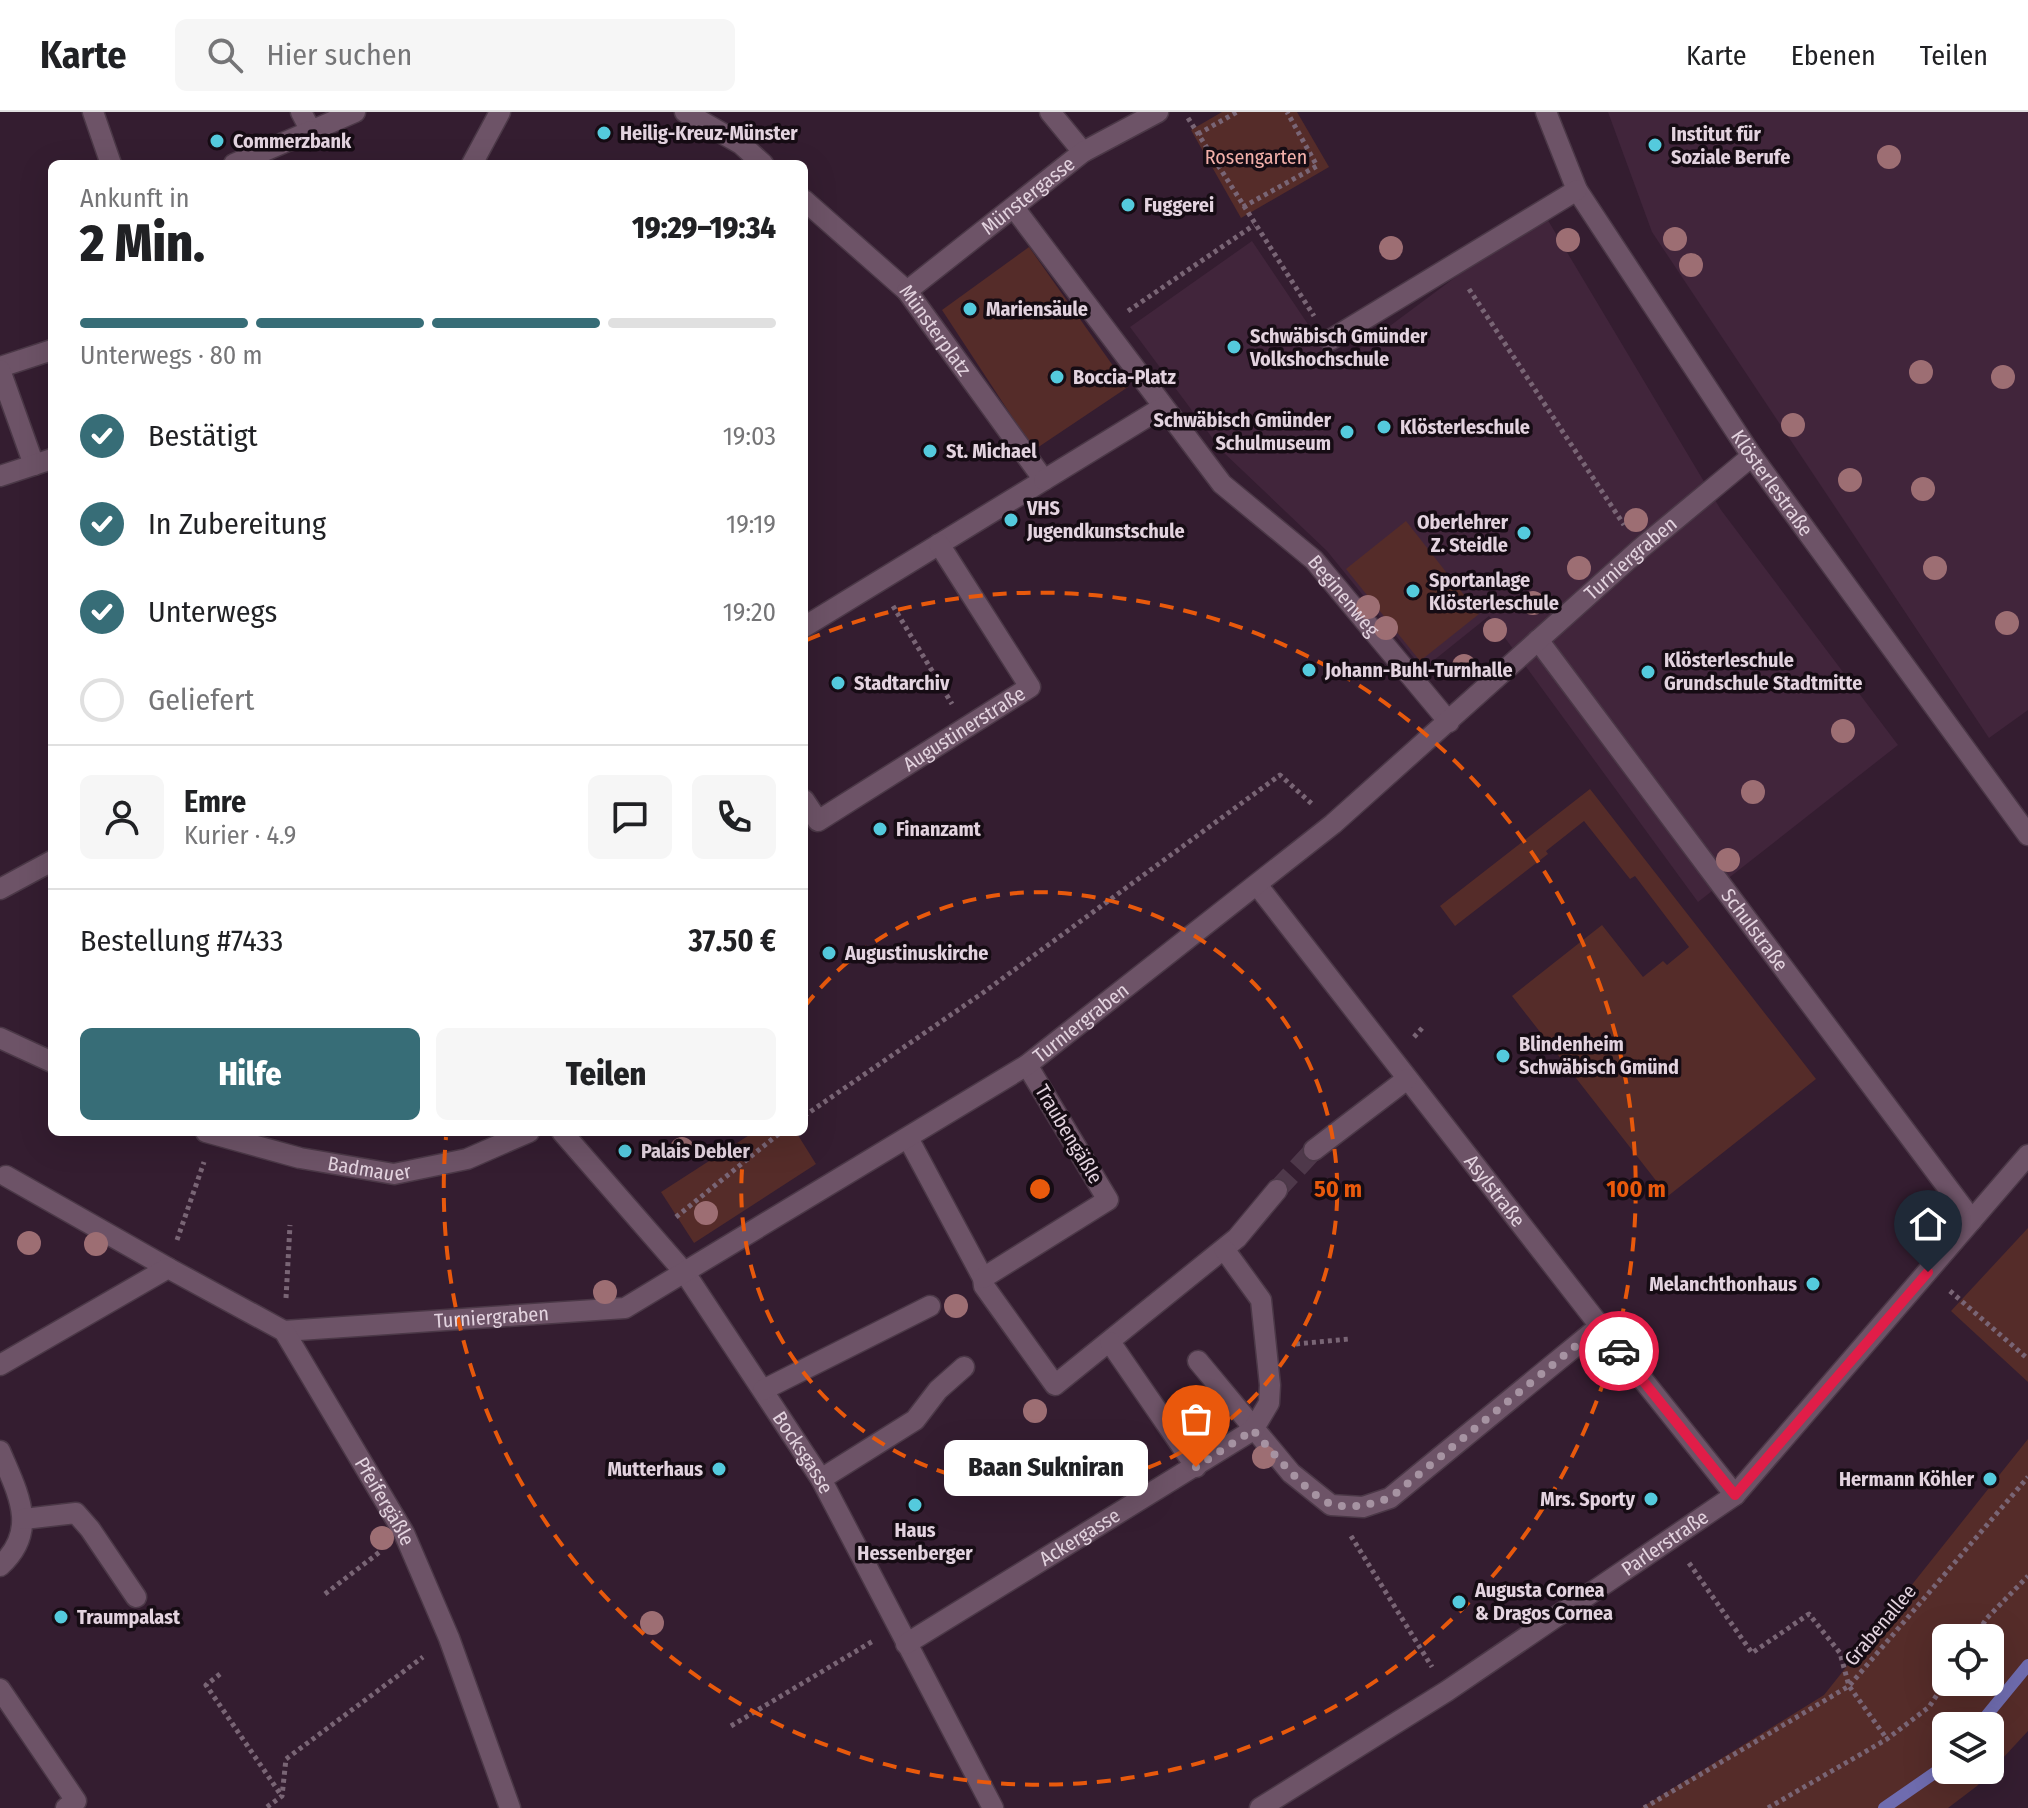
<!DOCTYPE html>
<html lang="de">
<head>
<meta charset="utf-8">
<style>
  body { margin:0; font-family:"Fira Sans Condensed",sans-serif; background:#f6f6f6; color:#202124; height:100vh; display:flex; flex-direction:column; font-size:30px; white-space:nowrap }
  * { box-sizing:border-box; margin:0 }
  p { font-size:26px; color:#757577 }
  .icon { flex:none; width:44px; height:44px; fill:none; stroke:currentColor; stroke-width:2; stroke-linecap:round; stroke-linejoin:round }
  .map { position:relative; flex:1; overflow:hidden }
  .side { position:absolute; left:48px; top:48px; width:760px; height:976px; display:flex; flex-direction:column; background:#fff; border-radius:12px; box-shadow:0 8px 32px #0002 }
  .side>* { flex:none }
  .tools { position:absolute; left:1932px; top:1512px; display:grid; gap:16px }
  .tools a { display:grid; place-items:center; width:72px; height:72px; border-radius:12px; background:#fff; box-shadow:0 8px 32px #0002; font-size:40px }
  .pin { position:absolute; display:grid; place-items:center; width:68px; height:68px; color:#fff; margin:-82px -34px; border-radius:50% 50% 50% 0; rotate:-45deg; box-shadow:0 0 8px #0007 }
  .pin .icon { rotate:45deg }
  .courier { position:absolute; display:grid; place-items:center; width:80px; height:80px; margin:-40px; border:6px solid #e11d48; border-radius:50%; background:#fff; color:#222; box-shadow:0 2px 10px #0007 }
  .bubble { position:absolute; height:56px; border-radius:12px; background:#fff; box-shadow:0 8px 32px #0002; font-size:26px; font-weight:800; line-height:56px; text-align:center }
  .headline em { font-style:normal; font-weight:800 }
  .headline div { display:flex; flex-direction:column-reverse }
  .headline { display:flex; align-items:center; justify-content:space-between; height:136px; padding:0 32px }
  h1 { font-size:52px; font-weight:800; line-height:60px }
  .bar { display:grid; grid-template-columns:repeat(4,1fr); gap:12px 8px; align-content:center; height:96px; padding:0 32px }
  .bar i { height:10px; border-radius:6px; background:#e0e0e0 }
  .bar .current { background:#376d77 }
  .bar p { grid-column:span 4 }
  .line { display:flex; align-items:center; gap:20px; padding:0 32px; border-top:2px solid #e0e0e0 }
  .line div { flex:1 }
  .round { display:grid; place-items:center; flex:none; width:84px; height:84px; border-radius:12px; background:#f6f6f6 }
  ol { padding:0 32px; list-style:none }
  li { display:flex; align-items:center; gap:24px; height:88px }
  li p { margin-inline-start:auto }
  li .icon { padding:8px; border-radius:50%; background:#376d77; color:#fff; stroke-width:4 }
  li:last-child { color:#757577 }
  li i { width:44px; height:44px; border:4px solid #e0e0e0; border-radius:50% }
  .button { display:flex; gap:16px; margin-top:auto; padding:16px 32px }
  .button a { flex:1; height:92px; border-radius:12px; background:#376d77; color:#fff; font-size:32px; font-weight:800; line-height:92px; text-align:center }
  .button a+a { background:#f6f6f6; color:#202124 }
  header { display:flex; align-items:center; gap:48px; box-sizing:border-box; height:112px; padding:0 40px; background:#fff; border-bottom:2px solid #e0e0e0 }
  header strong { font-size:38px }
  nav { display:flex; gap:44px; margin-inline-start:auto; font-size:28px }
  .search { width:560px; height:72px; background:#f6f6f6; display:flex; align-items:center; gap:20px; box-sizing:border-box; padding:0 28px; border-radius:12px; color:#757577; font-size:30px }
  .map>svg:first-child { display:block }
  .built { fill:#41253b }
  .green { fill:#552c29; fill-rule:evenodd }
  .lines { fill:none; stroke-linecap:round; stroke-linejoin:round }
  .stream { stroke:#6f6caf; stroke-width:12 }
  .minor-tunnel { stroke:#4e384a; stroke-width:20; stroke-dasharray:20 10; stroke-linecap:butt }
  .minor-casing { stroke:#4b3847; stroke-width:23 }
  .path { stroke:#796575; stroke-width:5; stroke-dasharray:4 4; stroke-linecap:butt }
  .minor { stroke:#6d5367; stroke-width:20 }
  .tree { fill:#9d6e73 }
  .done { stroke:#a693a2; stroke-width:8; stroke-dasharray:0 14.4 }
  .route { stroke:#e11d48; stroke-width:10 }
  .ring { fill:none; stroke:#e8590c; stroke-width:4; stroke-dasharray:14 10 }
  .poi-dot { fill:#54cadd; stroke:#160c14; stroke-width:3 }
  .labels { text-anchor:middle; stroke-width:7; stroke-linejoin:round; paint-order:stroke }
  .poi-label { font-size:20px; font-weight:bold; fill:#e3d3df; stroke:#160c14; text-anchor:start }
  .park-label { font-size:20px; fill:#f3b0aa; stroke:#160c14 }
  .street-label { font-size:20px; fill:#e3d3df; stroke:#160c14 }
  .centre { fill:#e8590c; stroke:#160c14; stroke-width:4 }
  .ring-label { font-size:24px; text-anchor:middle; font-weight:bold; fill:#e8590c; stroke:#160c14; stroke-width:7; stroke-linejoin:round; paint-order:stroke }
</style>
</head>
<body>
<header>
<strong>Karte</strong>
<div class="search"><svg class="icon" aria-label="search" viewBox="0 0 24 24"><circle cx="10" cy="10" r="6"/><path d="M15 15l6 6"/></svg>Hier suchen</div>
<nav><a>Karte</a><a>Ebenen</a><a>Teilen</a></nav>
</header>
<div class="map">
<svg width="2028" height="1696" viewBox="0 0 2028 1696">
  <rect width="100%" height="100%" fill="#341d30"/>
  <g class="built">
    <path d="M1608,0H2028V598L1989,626L1652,120Z"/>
    <path d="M1543,100L1721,398L1898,633L1698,790L1489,504L1423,557L1327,439L1222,339L1130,215L1252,129L1336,254Z"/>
  </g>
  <g class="green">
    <path d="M1222,0H1297L1329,55L1241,106L1191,18Z"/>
    <path d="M1029,135L1128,275L1034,338L942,198Z"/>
    <path d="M1406,409L1479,502L1420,549L1346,457Z"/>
    <path d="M1590,677L1816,967L1668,1084L1512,884L1602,813L1643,865L1663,849L1667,853L1689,835L1635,764L1630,767L1584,709L1546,739L1548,742L1455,814L1440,794Z"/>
    <path d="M754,1020H796L816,1052L694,1131L661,1080Z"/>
    <path d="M2028,1116V1270L1951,1199Z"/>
    <path d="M2028,1327V1619L1977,1674L1948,1696H1641L1824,1583ZM1990,1526V1570H1946V1526ZM1946,1614H1990V1658H1946Z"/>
  </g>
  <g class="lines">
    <g class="stream">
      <path d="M1978,1614L2028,1553"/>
      <path d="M1884,1696L1946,1653"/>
    </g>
    <path class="minor-tunnel" d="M1277,1078L1314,1038"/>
    <defs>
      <g id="minor">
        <path d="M93,0L111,52"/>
        <path d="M301,0L311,19L355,0"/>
        <path d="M685,0L741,32L763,52"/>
        <path d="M1050,0L1083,40"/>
        <path id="s1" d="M1546,0L1577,78L1752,344L2028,723"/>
        <path d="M234,52L311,19"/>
        <path d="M472,52L500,0"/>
        <path id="s2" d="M804,88L907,179L1044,368L804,515"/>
        <path id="s3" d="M1015,97L1222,372L1314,448L1449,610"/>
        <path id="s4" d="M907,179L1083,40L1158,0"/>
        <path d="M1330,228L1577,78"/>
        <path d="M0,255L52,238"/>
        <path d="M0,258L34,353"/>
        <path d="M0,364L52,347"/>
        <path d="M1044,368L1163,295"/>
        <path id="s5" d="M1538,528L1972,1108"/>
        <path id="s6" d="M804,688L818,709L1030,575L939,432"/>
        <path id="s7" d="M1258,774L1600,1214L1735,1383"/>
        <path d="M0,777L52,749"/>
        <path d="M0,926L52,950"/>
        <path id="s8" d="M206,1020L300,1046L394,1062L467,1047L529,1020"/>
        <path id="s9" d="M562,1020L685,1161L821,1367L993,1696"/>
        <path d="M908,1026L983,1166L984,1174L1055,1273L1237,1126L1277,1078"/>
        <path d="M1314,1038L1407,967"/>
        <path d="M6,1064L168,1156"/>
        <path d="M983,1166L1108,1088L1027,953"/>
        <path id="s10" d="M284,1219L625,1196L1027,953L1333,712L1640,437L1752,344"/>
        <path d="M1110,1230L1196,1355"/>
        <path d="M1198,1249L1291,1361L1331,1393L1363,1395L1390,1386L1600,1214"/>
        <path id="s11" d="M0,1253L168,1156L284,1219L404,1421L449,1526L510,1696"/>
        <path d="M763,1278L930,1194"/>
        <path d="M0,1339C17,1380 40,1418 0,1454"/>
        <path d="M821,1367L915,1308L938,1278L964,1255"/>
        <path d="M24,1407L76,1401L90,1417L136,1485"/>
        <path id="s12" d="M906,1532L1253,1318L1269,1291L1270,1273L1261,1188L1224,1137"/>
        <path d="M0,1577L76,1689L66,1696"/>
        <path id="s13" d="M1260,1696L1447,1579L1735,1383L2028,1043"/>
      </g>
    </defs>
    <use href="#minor" class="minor-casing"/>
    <g class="path">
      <path d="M1188,6L1314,204"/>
      <path d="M1198,22L1237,0"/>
      <path d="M1243,95L1317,54L1287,0"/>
      <path d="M1469,177L1624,413"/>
      <path d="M1128,199L1254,113"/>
      <path d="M893,494L952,592"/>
      <path d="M1414,925L1424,914"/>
      <path d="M804,1004L984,880L1280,663L1312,692"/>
      <path d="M676,1105L781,1020"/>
      <path d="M177,1128L204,1050"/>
      <path d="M1950,1179L2028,1247"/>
      <path d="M286,1186L290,1113"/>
      <path d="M1296,1232L1349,1227"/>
      <path d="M1351,1424L1432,1555"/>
      <path d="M1689,1451L1752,1541L1809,1502L1840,1541L1849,1574L1887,1627"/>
      <path d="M325,1482L381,1439"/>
      <path d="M1974,1526L1987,1506L2028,1464"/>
      <path d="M220,1562L206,1573L281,1683"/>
      <path d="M731,1614L873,1529"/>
      <path d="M267,1695L282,1684L286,1647L423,1545"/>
      <path d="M1644,1696L1849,1574L2028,1365"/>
      <path d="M1768,1696L1887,1627L1929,1595L1946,1569"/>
    </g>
    <use href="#minor" class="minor"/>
  </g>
  <g class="tree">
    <circle cx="1889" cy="45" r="12"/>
    <circle cx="1675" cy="127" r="12"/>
    <circle cx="1568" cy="128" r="12"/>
    <circle cx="1391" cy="136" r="12"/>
    <circle cx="1691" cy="153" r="12"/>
    <circle cx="1921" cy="260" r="12"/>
    <circle cx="2003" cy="265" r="12"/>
    <circle cx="1793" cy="313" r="12"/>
    <circle cx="1850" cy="368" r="12"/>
    <circle cx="1923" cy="377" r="12"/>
    <circle cx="1636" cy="408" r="12"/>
    <circle cx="1579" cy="456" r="12"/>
    <circle cx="1935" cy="456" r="12"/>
    <circle cx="1533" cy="491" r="12"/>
    <circle cx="1368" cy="495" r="12"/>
    <circle cx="2007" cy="511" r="12"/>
    <circle cx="1386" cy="516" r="12"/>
    <circle cx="1495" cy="518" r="12"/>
    <circle cx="1464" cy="554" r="12"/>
    <circle cx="1843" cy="619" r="12"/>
    <circle cx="1753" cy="680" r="12"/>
    <circle cx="1728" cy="748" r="12"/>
    <circle cx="682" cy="1037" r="12"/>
    <circle cx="706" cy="1101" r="12"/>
    <circle cx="29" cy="1131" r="12"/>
    <circle cx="96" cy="1132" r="12"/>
    <circle cx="605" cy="1180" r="12"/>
    <circle cx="956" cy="1194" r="12"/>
    <circle cx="1035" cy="1299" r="12"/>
    <circle cx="1264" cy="1345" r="12"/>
    <circle cx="382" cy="1426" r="12"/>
    <circle cx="652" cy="1511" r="12"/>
  </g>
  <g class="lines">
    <path class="done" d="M1196,1355L1253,1318C1269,1336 1312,1389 1335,1393C1355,1397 1371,1392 1390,1386L1600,1214L1619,1239"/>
    <path class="route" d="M1619,1239L1735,1383L1928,1160"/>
  </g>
  <g class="ring">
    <path d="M805 894A298 298 0 1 1 747 1020"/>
    <path d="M807 528A596 596 0 1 1 446 1025"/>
  </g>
  <g class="poi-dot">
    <circle cx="604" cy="21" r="8"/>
    <circle cx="217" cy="29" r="8"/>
    <circle cx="1655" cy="33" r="8"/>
    <circle cx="1128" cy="93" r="8"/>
    <circle cx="970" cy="197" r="8"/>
    <circle cx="1234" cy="235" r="8"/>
    <circle cx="1057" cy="265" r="8"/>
    <circle cx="1384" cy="315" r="8"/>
    <circle cx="1347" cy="320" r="8"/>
    <circle cx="930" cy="339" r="8"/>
    <circle cx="1011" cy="408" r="8"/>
    <circle cx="1524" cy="421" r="8"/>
    <circle cx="1413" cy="479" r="8"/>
    <circle cx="1309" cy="558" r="8"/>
    <circle cx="1648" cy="560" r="8"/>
    <circle cx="838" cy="571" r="8"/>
    <circle cx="880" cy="717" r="8"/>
    <circle cx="829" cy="841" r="8"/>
    <circle cx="1503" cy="944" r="8"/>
    <circle cx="625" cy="1039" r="8"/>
    <circle cx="1813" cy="1172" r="8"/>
    <circle cx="719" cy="1357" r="8"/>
    <circle cx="1990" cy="1367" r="8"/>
    <circle cx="1651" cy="1387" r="8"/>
    <circle cx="915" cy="1393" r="8"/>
    <circle cx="1459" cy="1490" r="8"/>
    <circle cx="61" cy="1505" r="8"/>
  </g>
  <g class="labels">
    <g class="poi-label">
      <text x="620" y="28">Heilig-Kreuz-Münster</text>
      <text x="1671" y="29">Institut für<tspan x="1671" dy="23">Soziale Berufe</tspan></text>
      <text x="233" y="36">Commerzbank</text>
      <text x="1144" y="100">Fuggerei</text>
      <text x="986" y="204">Mariensäule</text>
      <text x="1250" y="231">Schwäbisch Gmünder<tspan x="1250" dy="23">Volkshochschule</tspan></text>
      <text x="1073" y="272">Boccia-Platz</text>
      <text x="1331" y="315" text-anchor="end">Schwäbisch Gmünder<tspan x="1331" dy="23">Schulmuseum</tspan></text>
      <text x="1400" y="322">Klösterleschule</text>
      <text x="946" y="346">St. Michael</text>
      <text x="1027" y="403">VHS<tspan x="1027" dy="23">Jugendkunstschule</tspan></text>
      <text x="1508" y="417" text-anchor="end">Oberlehrer<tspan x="1508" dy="23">Z. Steidle</tspan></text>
      <text x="1429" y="475">Sportanlage<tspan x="1429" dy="23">Klösterleschule</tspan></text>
      <text x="1664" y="555">Klösterleschule<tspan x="1664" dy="23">Grundschule Stadtmitte</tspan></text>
      <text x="1325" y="565">Johann-Buhl-Turnhalle</text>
      <text x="854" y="578">Stadtarchiv</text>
      <text x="896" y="724">Finanzamt</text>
      <text x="845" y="848">Augustinuskirche</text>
      <text x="1519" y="939">Blindenheim<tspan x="1519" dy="23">Schwäbisch Gmünd</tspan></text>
      <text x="641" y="1046">Palais Debler</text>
      <text x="1797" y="1179" text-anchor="end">Melanchthonhaus</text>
      <text x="703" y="1364" text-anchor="end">Mutterhaus</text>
      <text x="1974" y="1374" text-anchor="end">Hermann Köhler</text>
      <text x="1635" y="1394" text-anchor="end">Mrs. Sporty</text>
      <text x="915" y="1425" text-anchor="middle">Haus<tspan x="915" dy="23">Hessenberger</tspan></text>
      <text x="1475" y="1485">Augusta Cornea<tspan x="1475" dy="23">&amp; Dragos Cornea</tspan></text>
      <text x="77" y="1512">Traumpalast</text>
    </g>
    <g class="park-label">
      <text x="1256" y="52">Rosengarten</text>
    </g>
    <g class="street-label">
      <text dy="7" stroke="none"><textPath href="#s4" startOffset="154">Münstergasse</textPath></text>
      <text dy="7" stroke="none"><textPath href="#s2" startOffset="186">Münsterplatz</textPath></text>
      <text dy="7" stroke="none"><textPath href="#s1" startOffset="436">Klösterlestraße</textPath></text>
      <text dy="7" stroke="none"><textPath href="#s10" startOffset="1600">Turniergraben</textPath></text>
      <text dy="7" stroke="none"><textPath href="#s3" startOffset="510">Beginenweg</textPath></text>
      <text dy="7" stroke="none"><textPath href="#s6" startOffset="198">Augustinerstraße</textPath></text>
      <text dy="7" stroke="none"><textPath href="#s5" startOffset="362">Schulstraße</textPath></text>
      <text dy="7" stroke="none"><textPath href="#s10" startOffset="880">Turniergraben</textPath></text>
      <text transform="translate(1069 1022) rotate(59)" y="7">Traubengäßle</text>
      <text dy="7" stroke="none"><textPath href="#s8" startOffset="168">Badmauer</textPath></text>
      <text dy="7" stroke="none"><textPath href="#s7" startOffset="386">Asylstraße</textPath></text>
      <text dy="7" stroke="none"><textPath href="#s10" startOffset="208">Turniergraben</textPath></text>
      <text dy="7" stroke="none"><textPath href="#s9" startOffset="402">Bocksgasse</textPath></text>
      <text dy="7" stroke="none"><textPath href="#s11" startOffset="524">Pfeifergäßle</textPath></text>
      <text dy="7" stroke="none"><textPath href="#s12" startOffset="204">Ackergasse</textPath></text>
      <text dy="7" stroke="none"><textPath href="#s13" startOffset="484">Parlerstraße</textPath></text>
      <text transform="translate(1880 1513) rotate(-50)" y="7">Grabenallee</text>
    </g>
  </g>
  <circle cx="1040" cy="1077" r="12" class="centre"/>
  <g class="ring-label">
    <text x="1338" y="1085">50 m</text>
    <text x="1636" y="1085">100 m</text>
  </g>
</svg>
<div class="tools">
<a><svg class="icon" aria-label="locate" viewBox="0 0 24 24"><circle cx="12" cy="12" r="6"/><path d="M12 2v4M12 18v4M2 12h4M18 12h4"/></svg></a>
<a><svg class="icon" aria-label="layers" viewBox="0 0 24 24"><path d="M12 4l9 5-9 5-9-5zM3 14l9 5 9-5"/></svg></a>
</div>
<div class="pin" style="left:1196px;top:1355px;background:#ea580c"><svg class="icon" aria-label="bag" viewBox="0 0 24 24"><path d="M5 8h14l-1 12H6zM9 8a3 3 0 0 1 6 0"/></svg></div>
<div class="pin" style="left:1928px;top:1160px;background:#1f2937"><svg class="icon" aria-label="home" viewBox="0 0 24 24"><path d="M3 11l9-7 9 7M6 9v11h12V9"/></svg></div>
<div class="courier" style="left:1619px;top:1239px"><svg class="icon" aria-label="car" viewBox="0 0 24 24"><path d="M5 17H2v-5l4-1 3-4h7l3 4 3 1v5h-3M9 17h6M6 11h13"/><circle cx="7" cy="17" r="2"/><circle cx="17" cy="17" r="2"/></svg></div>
<div class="bubble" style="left:944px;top:1328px;width:204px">Baan Sukniran</div>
<section class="side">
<div class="headline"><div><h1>2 Min.</h1><p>Ankunft in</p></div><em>19:29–19:34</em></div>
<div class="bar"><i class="current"></i><i class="current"></i><i class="current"></i><i></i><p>Unterwegs · 80 m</p></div>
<ol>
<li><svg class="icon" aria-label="check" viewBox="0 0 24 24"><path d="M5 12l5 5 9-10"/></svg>Bestätigt<p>19:03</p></li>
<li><svg class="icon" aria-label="check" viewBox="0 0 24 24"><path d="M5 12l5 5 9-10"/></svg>In Zubereitung<p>19:19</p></li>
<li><svg class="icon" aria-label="check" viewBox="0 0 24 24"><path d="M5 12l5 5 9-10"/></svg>Unterwegs<p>19:20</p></li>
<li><i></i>Geliefert</li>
</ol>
<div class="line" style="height:144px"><a class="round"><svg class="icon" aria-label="person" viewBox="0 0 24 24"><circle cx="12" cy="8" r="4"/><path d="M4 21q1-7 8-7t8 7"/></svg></a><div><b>Emre</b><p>Kurier · 4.9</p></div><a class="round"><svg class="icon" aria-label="chat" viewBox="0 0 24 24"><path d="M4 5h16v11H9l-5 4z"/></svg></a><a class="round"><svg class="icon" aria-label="phone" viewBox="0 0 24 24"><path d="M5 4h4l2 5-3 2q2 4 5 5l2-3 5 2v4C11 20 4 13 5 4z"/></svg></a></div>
<div class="line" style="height:104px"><div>Bestellung #7433</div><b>37.50 €</b></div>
<div class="button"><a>Hilfe</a><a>Teilen</a></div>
</section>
</div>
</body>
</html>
